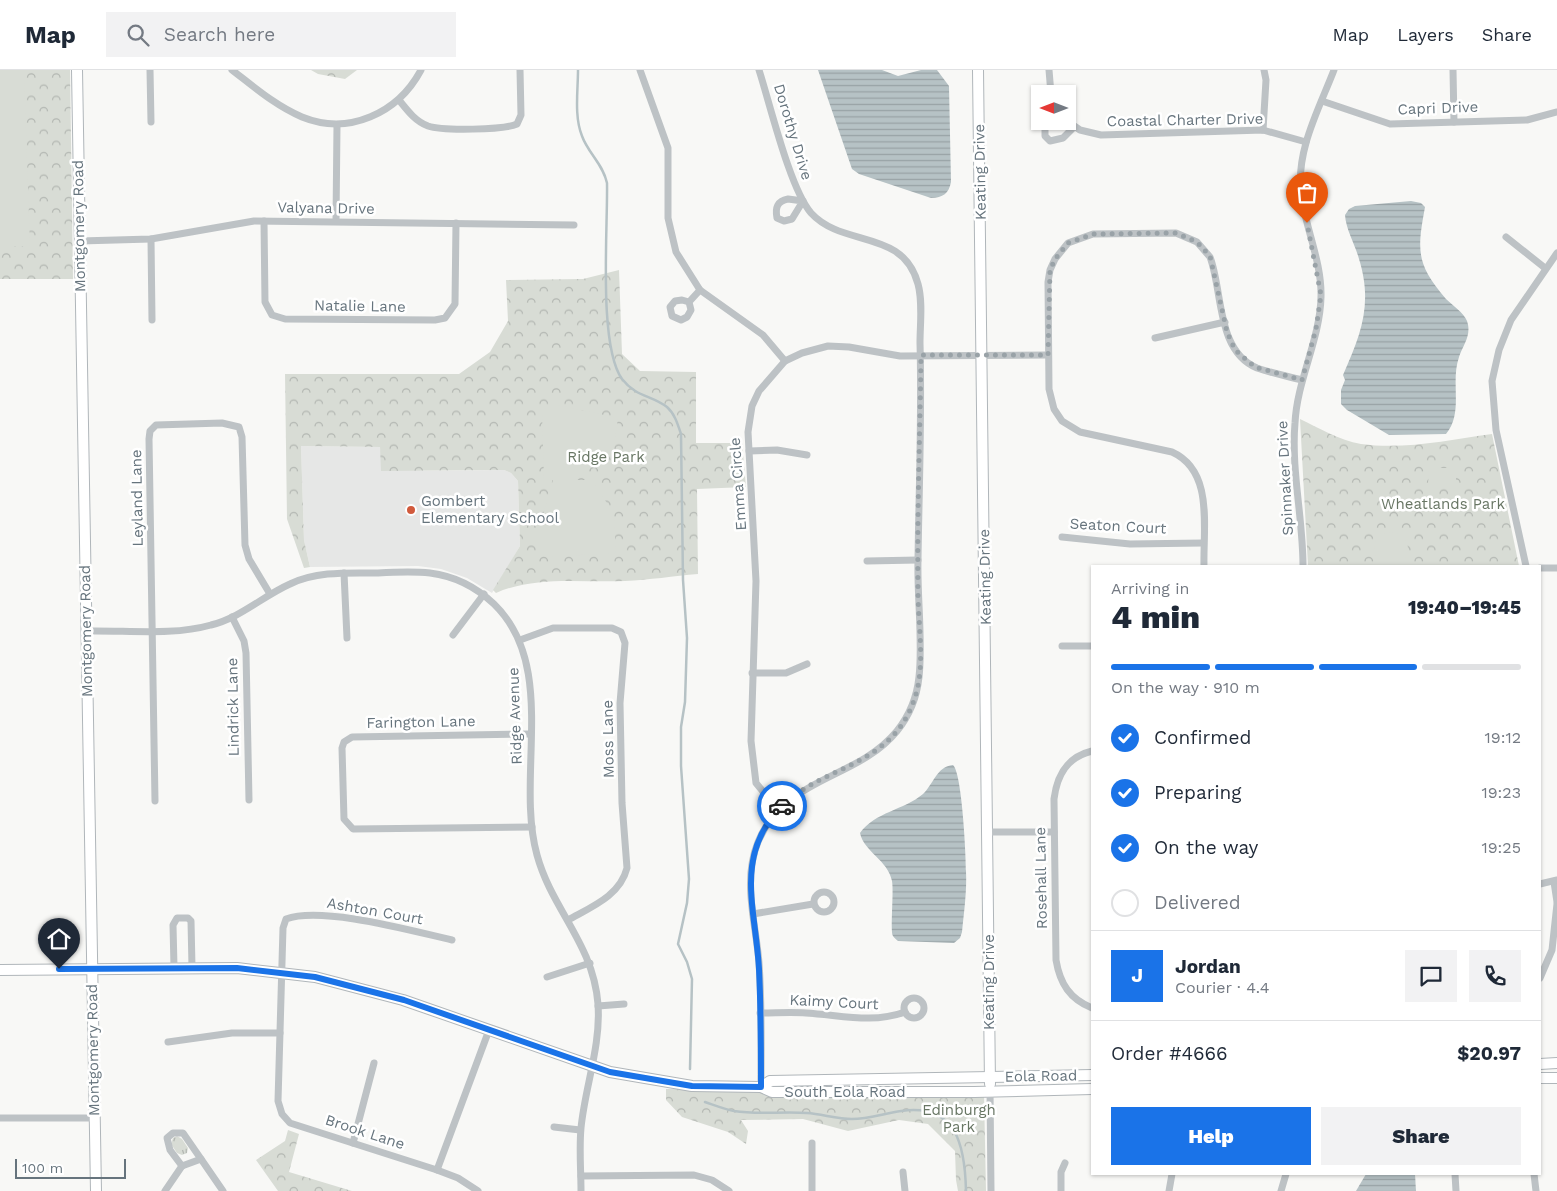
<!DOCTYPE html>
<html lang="en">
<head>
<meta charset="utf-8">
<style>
  body { margin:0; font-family:"Work Sans",sans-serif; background:#f2f2f3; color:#1f2937; height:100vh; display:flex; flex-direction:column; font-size:19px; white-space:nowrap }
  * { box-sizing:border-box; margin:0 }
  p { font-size:16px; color:#747a83 }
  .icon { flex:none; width:28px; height:28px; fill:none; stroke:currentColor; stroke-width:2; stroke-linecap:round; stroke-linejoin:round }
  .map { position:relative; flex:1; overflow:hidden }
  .details { position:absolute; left:1091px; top:495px; width:450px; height:610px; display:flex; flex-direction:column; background:#fff; border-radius:0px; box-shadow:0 1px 4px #0004 }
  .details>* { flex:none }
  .needle { width:32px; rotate:270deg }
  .controls { position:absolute; left:1031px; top:15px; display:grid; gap:10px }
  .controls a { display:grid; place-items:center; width:45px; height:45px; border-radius:0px; background:#fff; box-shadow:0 1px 4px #0004; font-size:25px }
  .scale { position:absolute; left:15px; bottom:12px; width:111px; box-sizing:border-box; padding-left:5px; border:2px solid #66747d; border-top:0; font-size:14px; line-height:18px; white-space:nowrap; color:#66747d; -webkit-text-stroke:4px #fff; paint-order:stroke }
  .pin { position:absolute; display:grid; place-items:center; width:42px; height:42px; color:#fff; margin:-51px -21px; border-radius:50% 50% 50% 0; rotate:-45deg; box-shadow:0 0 5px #0007 }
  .pin .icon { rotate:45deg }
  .courier { position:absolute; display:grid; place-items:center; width:50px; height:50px; margin:-25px; border:4px solid #1a73e8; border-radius:50%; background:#fff; color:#222; box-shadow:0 1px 6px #0007 }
  .overview em { font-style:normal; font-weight:800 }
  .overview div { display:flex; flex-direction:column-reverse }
  .overview { display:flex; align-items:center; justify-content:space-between; height:85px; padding:0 20px }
  h1 { font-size:32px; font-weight:800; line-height:38px }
  .bar { display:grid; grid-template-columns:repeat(4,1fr); gap:8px 5px; align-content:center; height:60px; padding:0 20px }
  .bar i { height:6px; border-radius:4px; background:#e0e1e3 }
  .bar .active { background:#1a73e8 }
  .bar p { grid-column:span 4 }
  .line { display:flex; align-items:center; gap:12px; padding:0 20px; border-top:1px solid #e0e1e3 }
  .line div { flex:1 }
  .round { display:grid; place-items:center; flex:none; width:52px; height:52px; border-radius:0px; background:#f2f2f3 }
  ol { padding:0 20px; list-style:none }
  li { display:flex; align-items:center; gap:15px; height:55px }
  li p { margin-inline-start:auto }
  li .icon { padding:5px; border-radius:50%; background:#1a73e8; color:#fff; stroke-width:4 }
  li:last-child { color:#747a83 }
  li i { width:28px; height:28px; border:2px solid #e0e1e3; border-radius:50% }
  .button { display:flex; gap:10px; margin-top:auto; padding:10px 20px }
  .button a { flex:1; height:58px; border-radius:0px; background:#1a73e8; color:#fff; font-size:20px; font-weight:800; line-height:58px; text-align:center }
  .button a+a { background:#f2f2f3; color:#1f2937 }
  header { display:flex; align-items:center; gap:30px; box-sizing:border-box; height:70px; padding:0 25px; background:#fff; border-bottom:1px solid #e0e1e3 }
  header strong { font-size:24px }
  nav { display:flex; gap:28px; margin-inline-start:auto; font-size:18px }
  .search { width:350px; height:45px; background:#f2f2f3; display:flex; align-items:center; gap:12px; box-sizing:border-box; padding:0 18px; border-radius:0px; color:#747a83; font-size:19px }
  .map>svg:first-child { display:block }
  .built { fill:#e6e7e6 }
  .grass { fill:url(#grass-tufts) }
  .forest { fill:url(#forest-crowns) }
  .garden { fill:#d8dcd5 }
  .water { fill:url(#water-rules) }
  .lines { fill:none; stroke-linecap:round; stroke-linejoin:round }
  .stream { stroke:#b6c2c5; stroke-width:2.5 }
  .secondary-casing { stroke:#b0b6ba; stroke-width:12 }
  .street { stroke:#bdc2c5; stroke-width:7 }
  .secondary { stroke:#fff; stroke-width:10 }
  .done { stroke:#99a2a7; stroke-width:5; stroke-dasharray:0 9 }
  .route { stroke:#1a73e8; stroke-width:6 }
  .poi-dot { fill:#d15a3c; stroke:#fff; stroke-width:2 }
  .labels { text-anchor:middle; stroke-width:5; stroke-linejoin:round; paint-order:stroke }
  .street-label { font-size:15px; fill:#66747d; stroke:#fff }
  .park-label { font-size:15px; fill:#687664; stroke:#fff }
  .poi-label { font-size:15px; fill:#66747d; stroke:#fff; text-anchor:start }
</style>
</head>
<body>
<header>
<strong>Map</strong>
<div class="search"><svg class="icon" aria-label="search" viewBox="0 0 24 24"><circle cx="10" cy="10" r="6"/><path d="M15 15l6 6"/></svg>Search here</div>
<nav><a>Map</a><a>Layers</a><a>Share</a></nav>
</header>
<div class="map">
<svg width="1557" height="1121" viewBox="0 0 1557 1121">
  <defs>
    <pattern id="grass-tufts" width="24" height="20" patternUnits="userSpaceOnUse" patternTransform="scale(1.25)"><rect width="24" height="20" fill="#d8dcd5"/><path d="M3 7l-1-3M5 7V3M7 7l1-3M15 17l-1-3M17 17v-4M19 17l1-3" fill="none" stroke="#b3b7b2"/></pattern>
    <pattern id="forest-crowns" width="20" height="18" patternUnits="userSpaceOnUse" patternTransform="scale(1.25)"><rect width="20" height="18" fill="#d8dcd5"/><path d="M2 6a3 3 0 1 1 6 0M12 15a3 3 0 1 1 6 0" fill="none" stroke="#b3b7b2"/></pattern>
    <pattern id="water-rules" width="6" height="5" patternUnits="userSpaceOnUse" patternTransform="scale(1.25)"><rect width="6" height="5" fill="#b6c2c5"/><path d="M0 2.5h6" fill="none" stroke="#98a2a5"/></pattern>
  </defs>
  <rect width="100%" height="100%" fill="#f8f8f6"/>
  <path class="built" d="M301,376L380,377V380L422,401L504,400L511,403L518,411L520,476L492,523L467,508L441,499L418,496L310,497L304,470Z"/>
  <path class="grass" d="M177,1066L182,1069L188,1078L187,1083L182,1085L177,1083L171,1074L173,1068Z"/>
  <g class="forest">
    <path d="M0,0H70L73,209H0Z"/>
    <path d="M311,0H357L345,9L318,4Z"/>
    <path d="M619,200L622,284L640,301L696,302V373H742L746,417L697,419L698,504C674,506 649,510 625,511C582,513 537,505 496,523L493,520L520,476L518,411L511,403L504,400L381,401L380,377L301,376L304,470L310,497L304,498L287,449L285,304H459L490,282L508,251L506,210L583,209Z"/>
    <path d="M1300,349C1319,358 1339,370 1361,374C1404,380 1449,370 1492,364L1519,496H1308Z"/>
    <path d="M666,1019L984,1024L986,1121H958L956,1110L955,1081L928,1054L899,1050L848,1061L803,1049L741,1050L748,1061L746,1074L728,1062L682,1047L666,1030Z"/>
    <path d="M288,1060L299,1064L289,1102L352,1121H278L256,1090L285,1071Z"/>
  </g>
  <g class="garden">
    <path d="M0,0H24L30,176H0Z"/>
    <path d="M553,334L618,348L613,382L574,410H592L614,444L616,483L545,487L535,473L553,410H544L542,344Z"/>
    <path d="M1429,398H1456V415H1428Z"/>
    <circle cx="1391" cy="479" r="17"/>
  </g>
  <g class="water">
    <path d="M818,0H882L898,6L921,0H937L949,16L951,112C949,123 943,128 931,128L859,104L852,99Z"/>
    <path d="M1411,131L1421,133L1425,137C1417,181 1416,194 1446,229C1452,235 1464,243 1467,251C1472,265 1463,275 1459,287C1450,313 1464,342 1446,364L1389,365L1347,340L1341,334V320L1345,310L1343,305C1361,264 1373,234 1359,189C1355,174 1346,160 1345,145L1349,139L1355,136Z"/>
    <path d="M953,695C962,703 966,784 966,801C967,821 964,842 962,862L960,868L954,873L898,871C896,869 894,868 893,866C890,861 894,822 892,811C888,790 864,782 860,763C875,742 904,740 923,724C933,715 937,696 953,695Z"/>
    <path d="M1366,1104H1415L1416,1121H1356Z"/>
  </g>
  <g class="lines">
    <g class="stream">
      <path d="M578,0C578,21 574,46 582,66C588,83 603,94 607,113C608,158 598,275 622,309C636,327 651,325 667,337C675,344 678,355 681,364L683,510L687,568L685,632L681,657V696L689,809L687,833L678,874L687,892L692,909L690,999"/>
      <path d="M705,1032C714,1035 724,1039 734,1041C758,1045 783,1041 807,1043C822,1044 837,1049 852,1049C868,1049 886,1043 901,1041C957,1033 965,1076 966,1121"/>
    </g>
    <defs>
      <g id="secondary">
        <path d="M77,0L96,1121"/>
        <path d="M978,0L990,1014"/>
        <path d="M0,900L237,898L315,907L403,930L610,1002L692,1016L761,1017L772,1022H974L1092,1019"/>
        <path d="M1540,994L1557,993"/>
        <path d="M1540,1008H1557"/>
        <path d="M761,1017L770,1011L1092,1005"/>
      </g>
    </defs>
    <use href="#secondary" class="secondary-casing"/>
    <g class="street">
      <path d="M150,0L151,52"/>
      <path d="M232,0C254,17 276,36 302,47C349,66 398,43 421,0"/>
      <path d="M640,0L668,78V148L676,182L700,220L763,265L785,291"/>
      <path d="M759,0C770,34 790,119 811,143C843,178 903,158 918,214C923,232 920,254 920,273C922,345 919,417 918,490C917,527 923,571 919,607C917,626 909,646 897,661C857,710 785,706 758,772C742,811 756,853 759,893C762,934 761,976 761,1017"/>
      <path d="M1049,0L1051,24"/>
      <path d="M1453,0L1454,52"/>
      <path d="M399,30C407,40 415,51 428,56C442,61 504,60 517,54L521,45L520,0"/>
      <path d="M1322,31L1390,54L1527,50L1557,42"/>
      <path d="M1052,51L1045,58V66L1050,71L1063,68L1074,57"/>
      <path d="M1067,51L1080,60L1101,65L1263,60L1306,72"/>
      <path d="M1263,60L1266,10L1264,0"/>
      <path d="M788,129L803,131L792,149L784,151L777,148C775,138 777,131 788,129Z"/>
      <path d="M264,151L265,232L272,245L285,249L435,250L445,248L455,234L456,153"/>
      <path d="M336,151L337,55"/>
      <path d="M1506,167L1545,198"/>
      <path d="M151,169L152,250"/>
      <path d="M80,171L151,169L254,151L574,155"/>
      <path d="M689,232L691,240L687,247L681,250L672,246L670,237L675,231L682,230L689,232L700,220"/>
      <path d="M1155,268L1225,252"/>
      <path d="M749,381L777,380L807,385"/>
      <path d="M1062,467L1130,474L1203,473"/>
      <path d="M867,491L918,490"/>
      <path d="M1204,496C1203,457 1214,401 1172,382L1080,362L1062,351L1054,339L1049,319L1048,212L1050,200L1055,189L1068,173L1093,164L1176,163L1197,172L1210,187C1223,221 1216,281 1257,298C1271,303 1287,306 1302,310"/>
      <path d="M1303,496C1303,448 1291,400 1295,353C1297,310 1320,270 1321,227C1322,192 1305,157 1301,123C1296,80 1319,39 1334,0"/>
      <path d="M1526,496L1496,360L1492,311L1499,280L1511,250L1557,183"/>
      <path d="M1540,498H1557"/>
      <path d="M344,503L347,568"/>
      <path d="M232,547L244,571L246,583L249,730"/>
      <path d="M86,561C127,560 172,566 211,555C240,548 263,526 290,514C317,501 348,503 377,503C395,502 412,501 430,503C454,506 476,517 494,534C559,597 515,706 537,785C552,840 593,873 598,934C601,976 585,1017 581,1058C579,1079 581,1100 581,1121"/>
      <path d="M453,565L484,524"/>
      <path d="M520,570L553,558H612L621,562L625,573L620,633L622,733L627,798C620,826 591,837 568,850"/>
      <path d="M1062,576H1092"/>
      <path d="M752,603H786L807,594"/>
      <path d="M530,664L352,667L344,672L342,678L344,749L353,759L532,757"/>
      <path d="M1092,681C1067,687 1057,705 1054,729L1056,890C1060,914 1070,929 1092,938"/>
      <path d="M155,731L149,369L150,361L156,355L222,353L239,357L242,367L245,475L249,489L270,524"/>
      <path d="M778,740L756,713L751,671L756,511L748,362L752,336L759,321L785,291L802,283L828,276L849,277L900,286L1048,285"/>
      <path d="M988,762H1054"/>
      <path d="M1554,812L1557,832"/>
      <path d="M1540,814L1557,810"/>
      <circle cx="824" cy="832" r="10"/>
      <path d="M753,844L813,834"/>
      <path d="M452,870C412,861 322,836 286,849L283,858L278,1031L282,1044L290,1053L437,1100L458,1108L478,1121"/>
      <path d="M174,897L173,855L177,848H188L191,851L192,897"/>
      <path d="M547,907L590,893"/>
      <path d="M1540,908L1552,880L1557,834"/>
      <circle cx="914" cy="938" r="10"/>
      <path d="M598,936L624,934"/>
      <path d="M760,943C776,943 791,942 806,943C841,945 872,954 905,942"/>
      <path d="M168,972L232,963H280"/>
      <path d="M990,1019L991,1121"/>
      <path d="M0,1048H95"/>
      <path d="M554,1057L580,1060"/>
      <path d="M353,1073L374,993"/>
      <path d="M812,1073V1121"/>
      <path d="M182,1096L170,1080L167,1068L173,1063H183L201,1089"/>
      <path d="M182,1096L201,1089L223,1121"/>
      <path d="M437,1100L489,960"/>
      <path d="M903,1102L905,1121"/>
      <path d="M1455,1104L1456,1121"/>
      <path d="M1534,1104L1536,1121"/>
      <path d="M581,1106L694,1105L712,1110L729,1121"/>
      <path d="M165,1121L182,1096"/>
      <path d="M1061,1121V1102L1065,1093"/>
      <path d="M1169,1121L1172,1104"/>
      <path d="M1281,1121L1286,1104"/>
    </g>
    <use href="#secondary" class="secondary"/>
  </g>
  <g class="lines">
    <path class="done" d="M782,736C815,703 867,698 898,660C908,647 915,631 918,616C924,585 918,552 918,521C917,442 920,364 921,285H1048L1050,200L1055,189L1068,173L1093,164L1176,163L1197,172L1210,186L1227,262L1235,280L1255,297L1302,310L1316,259L1321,225L1307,153"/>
    <path class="route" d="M59,899L237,898L315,907L404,930L610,1002L692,1016L761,1017C761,977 761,938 759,899C756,840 733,785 782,736"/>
  </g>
  <circle class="poi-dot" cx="411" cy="440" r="5"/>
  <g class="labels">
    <g class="street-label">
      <text transform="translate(1438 38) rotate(-2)" y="5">Capri Drive</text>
      <text transform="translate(1185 50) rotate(-1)" y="5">Coastal Charter Drive</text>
      <text transform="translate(793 62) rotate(73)" y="5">Dorothy Drive</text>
      <text transform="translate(980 102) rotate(-91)" y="5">Keating Drive</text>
      <text transform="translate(326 138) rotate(1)" y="5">Valyana Drive</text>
      <text transform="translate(79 156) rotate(-91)" y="5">Montgomery Road</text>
      <text transform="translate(360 236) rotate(1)" y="5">Natalie Lane</text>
      <text transform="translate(1285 408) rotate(-93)" y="5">Spinnaker Drive</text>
      <text transform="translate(738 414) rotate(-94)" y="5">Emma Circle</text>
      <text transform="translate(137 428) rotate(-91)" y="5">Leyland Lane</text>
      <text transform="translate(1118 456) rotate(3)" y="5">Seaton Court</text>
      <text transform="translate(985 507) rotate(-91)" y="5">Keating Drive</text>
      <text transform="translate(86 561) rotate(-91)" y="5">Montgomery Road</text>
      <text transform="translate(233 637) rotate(-91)" y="5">Lindrick Lane</text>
      <text transform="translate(515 646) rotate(-92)" y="5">Ridge Avenue</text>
      <text transform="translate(421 652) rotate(-1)" y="5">Farington Lane</text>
      <text transform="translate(608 669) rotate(-91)" y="5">Moss Lane</text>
      <text transform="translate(1041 808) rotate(-91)" y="5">Rosehall Lane</text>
      <text transform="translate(375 841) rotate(10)" y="5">Ashton Court</text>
      <text transform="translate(989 912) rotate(-90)" y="5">Keating Drive</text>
      <text transform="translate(834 932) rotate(3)" y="5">Kaimy Court</text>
      <text transform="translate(93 980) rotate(-91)" y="5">Montgomery Road</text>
      <text transform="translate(1041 1006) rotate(-1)" y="5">Eola Road</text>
      <text x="845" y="1027">South Eola Road</text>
      <text transform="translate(365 1062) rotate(18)" y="5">Brook Lane</text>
    </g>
    <g class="park-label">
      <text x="606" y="392">Ridge Park</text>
      <text x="1443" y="439">Wheatlands Park</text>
      <text x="959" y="1045">Edinburgh<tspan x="959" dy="17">Park</tspan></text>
    </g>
    <g class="poi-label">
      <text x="421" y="436">Gombert<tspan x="421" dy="17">Elementary School</tspan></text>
    </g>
  </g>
</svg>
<div class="controls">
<a><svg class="needle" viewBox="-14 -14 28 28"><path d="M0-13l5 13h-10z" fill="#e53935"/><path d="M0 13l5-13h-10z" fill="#747a83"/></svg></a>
</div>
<div class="scale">100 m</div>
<div class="pin" style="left:1307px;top:153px;background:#ea580c"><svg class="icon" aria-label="bag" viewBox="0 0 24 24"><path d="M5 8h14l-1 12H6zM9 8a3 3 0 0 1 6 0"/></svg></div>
<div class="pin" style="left:59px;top:899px;background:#1f2937"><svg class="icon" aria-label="home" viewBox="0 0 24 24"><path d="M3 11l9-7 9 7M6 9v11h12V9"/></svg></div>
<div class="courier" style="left:782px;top:736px"><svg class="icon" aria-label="car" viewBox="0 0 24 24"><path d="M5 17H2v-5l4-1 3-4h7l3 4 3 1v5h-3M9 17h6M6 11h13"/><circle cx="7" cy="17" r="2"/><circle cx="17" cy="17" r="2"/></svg></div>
<section class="details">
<div class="overview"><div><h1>4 min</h1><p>Arriving in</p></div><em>19:40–19:45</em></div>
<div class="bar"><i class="active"></i><i class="active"></i><i class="active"></i><i></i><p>On the way · 910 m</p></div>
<ol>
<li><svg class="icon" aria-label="check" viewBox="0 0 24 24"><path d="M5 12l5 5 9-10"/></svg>Confirmed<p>19:12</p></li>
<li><svg class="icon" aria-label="check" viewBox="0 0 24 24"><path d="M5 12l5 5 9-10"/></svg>Preparing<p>19:23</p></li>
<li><svg class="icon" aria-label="check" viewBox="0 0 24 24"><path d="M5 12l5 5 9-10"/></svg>On the way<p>19:25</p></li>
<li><i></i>Delivered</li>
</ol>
<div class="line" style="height:90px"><b class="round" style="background:#1a73e8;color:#fff">J</b><div><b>Jordan</b><p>Courier · 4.4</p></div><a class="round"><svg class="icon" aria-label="chat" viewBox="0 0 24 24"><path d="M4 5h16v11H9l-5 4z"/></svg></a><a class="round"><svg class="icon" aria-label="phone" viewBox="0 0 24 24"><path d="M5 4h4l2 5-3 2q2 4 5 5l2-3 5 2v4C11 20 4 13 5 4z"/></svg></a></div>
<div class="line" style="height:65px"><div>Order #4666</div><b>$20.97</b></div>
<div class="button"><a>Help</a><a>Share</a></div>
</section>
</div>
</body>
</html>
